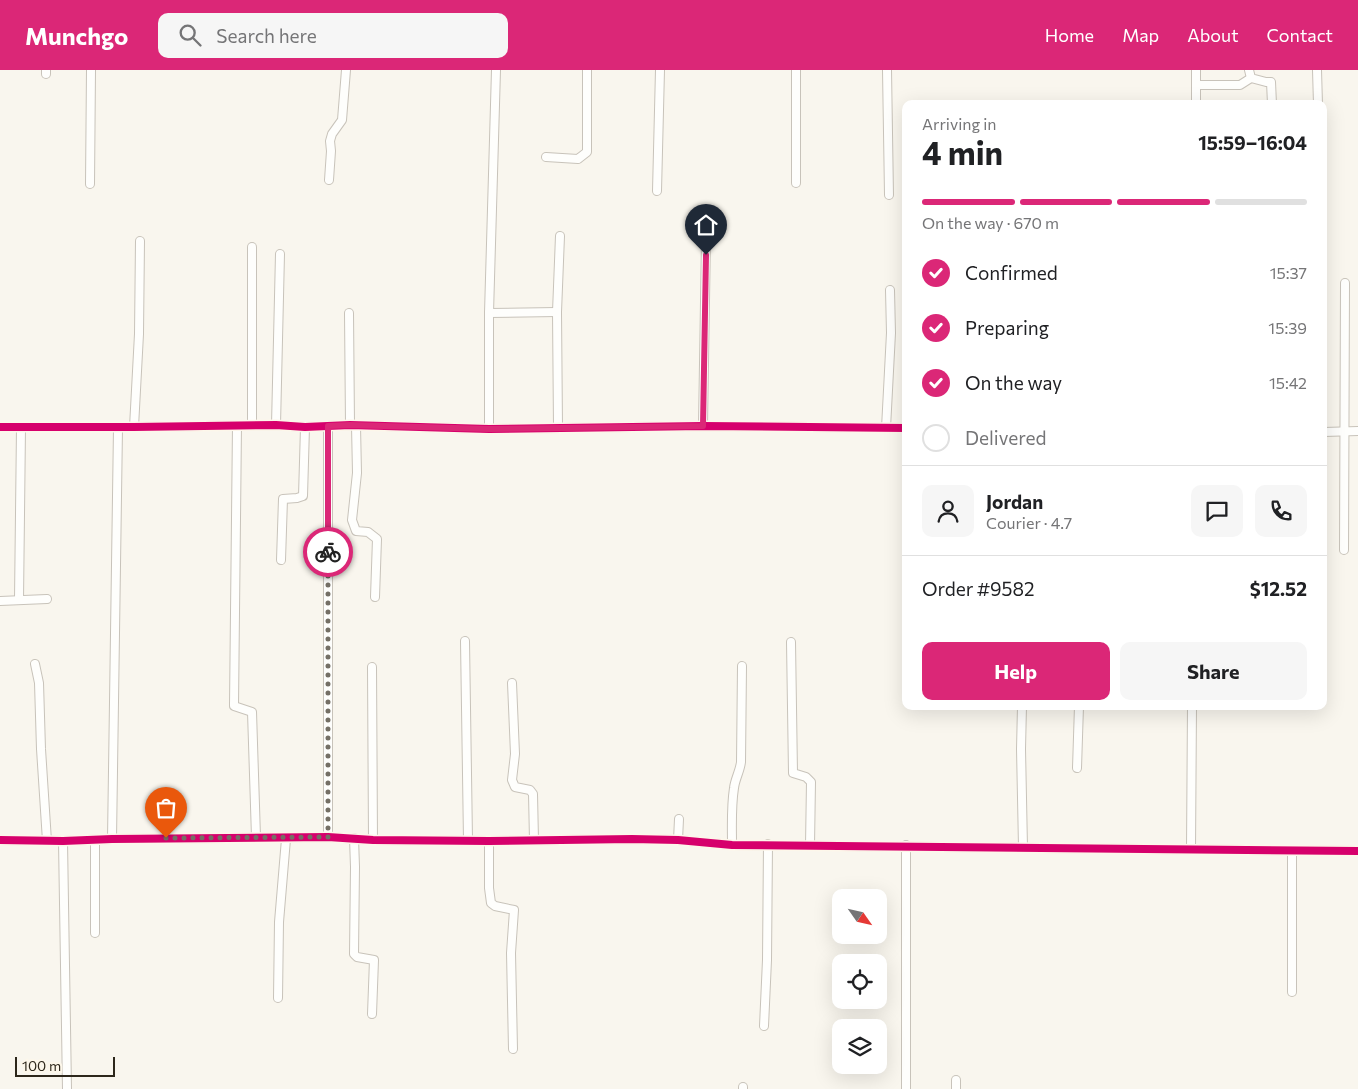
<!DOCTYPE html>
<html lang="en">
<head>
<meta charset="utf-8">
<style>
  body { margin:0; font-family:Commissioner,sans-serif; background:#f6f6f6; color:#202124; height:100vh; display:flex; flex-direction:column; font-size:19px; white-space:nowrap }
  * { box-sizing:border-box; margin:0 }
  p { font-size:16px; color:#757577 }
  .icon { flex:none; width:28px; height:28px; fill:none; stroke:currentColor; stroke-width:2; stroke-linecap:round; stroke-linejoin:round }
  .map { position:relative; flex:1; overflow:hidden }
  .sheet { position:absolute; left:902px; top:30px; width:425px; height:610px; display:flex; flex-direction:column; background:#fff; border-radius:10px; box-shadow:0 5px 20px #0002 }
  .sheet>* { flex:none }
  .needle { width:32px; rotate:124deg }
  .fabs { position:absolute; left:832px; top:819px; display:grid; gap:10px }
  .fabs a { display:grid; place-items:center; width:55px; height:55px; border-radius:10px; background:#fff; box-shadow:0 5px 20px #0002; font-size:25px }
  .scale { position:absolute; left:15px; bottom:12px; width:100px; box-sizing:border-box; padding-left:5px; border:2px solid #2d271b; border-top:0; font-size:14px; line-height:18px; white-space:nowrap; color:#2d271b; -webkit-text-stroke:4px #fdf7ea; paint-order:stroke }
  .pin { position:absolute; display:grid; place-items:center; width:42px; height:42px; color:#fff; margin:-51px -21px; border-radius:50% 50% 50% 0; rotate:-45deg; box-shadow:0 0 5px #0007 }
  .pin .icon { rotate:45deg }
  .courier { position:absolute; display:grid; place-items:center; width:50px; height:50px; margin:-25px; border:4px solid #db2777; border-radius:50%; background:#fff; color:#222; box-shadow:0 1px 6px #0007 }
  .head em { font-style:normal; font-weight:700 }
  .head div { display:flex; flex-direction:column-reverse }
  .head { display:flex; align-items:center; justify-content:space-between; height:85px; padding:0 20px }
  h1 { font-size:32px; font-weight:700; line-height:38px }
  .bar { display:grid; grid-template-columns:repeat(4,1fr); gap:8px 5px; align-content:center; height:60px; padding:0 20px }
  .bar i { height:6px; border-radius:4px; background:#e0e0e0 }
  .bar .active { background:#db2777 }
  .bar p { grid-column:span 4 }
  .line { display:flex; align-items:center; gap:12px; padding:0 20px; border-top:1px solid #e0e0e0 }
  .line div { flex:1 }
  .round { display:grid; place-items:center; flex:none; width:52px; height:52px; border-radius:10px; background:#f6f6f6 }
  ol { padding:0 20px; list-style:none }
  li { display:flex; align-items:center; gap:15px; height:55px }
  li p { margin-inline-start:auto }
  li .icon { padding:5px; border-radius:50%; background:#db2777; color:#fff; stroke-width:4 }
  li:last-child { color:#757577 }
  li i { width:28px; height:28px; border:2px solid #e0e0e0; border-radius:50% }
  .cta { display:flex; gap:10px; margin-top:auto; padding:10px 20px }
  .cta a { flex:1; height:58px; border-radius:10px; background:#db2777; color:#fff; font-size:20px; font-weight:700; line-height:58px; text-align:center }
  .cta a+a { background:#f6f6f6; color:#202124 }
  header { display:flex; align-items:center; gap:30px; box-sizing:border-box; height:70px; padding:0 25px; background:#db2777; color:#fff }
  header strong { font-size:24px }
  nav { display:flex; gap:28px; margin-inline-start:auto; font-size:18px }
  .search { width:350px; height:45px; background:#f6f6f6; display:flex; align-items:center; gap:12px; box-sizing:border-box; padding:0 18px; border-radius:10px; color:#757577; font-size:19px }
  .map>svg:first-child { display:block }
  .lines { fill:none; stroke-linecap:round; stroke-linejoin:round }
  .minor-casing { stroke:#c8c3ba; stroke-width:10 }
  .minor { stroke:#fefefc; stroke-width:8 }
  .cycleway-casing { stroke:#fdf7ea; stroke-width:11 }
  .cycleway { stroke:#d6006c; stroke-width:8 }
  .done { stroke:#746f65; stroke-width:5; stroke-dasharray:0 9 }
  .route { stroke:#db2777; stroke-width:6 }
</style>
</head>
<body>
<header>
<strong>Munchgo</strong>
<div class="search"><svg class="icon" aria-label="search" viewBox="0 0 24 24"><circle cx="10" cy="10" r="6"/><path d="M15 15l6 6"/></svg>Search here</div>
<nav><a>Home</a><a>Map</a><a>About</a><a>Contact</a></nav>
</header>
<div class="map">
<svg width="1358" height="1019" viewBox="0 0 1358 1019">
  <rect width="100%" height="100%" fill="#f9f6ee"/>
  <g class="lines">
    <defs>
      <g id="minor">
        <path d="M887,0L889,125"/>
        <path d="M1249,0L1251,8L1266,12H1271L1272,34"/>
        <path d="M1317,0L1318,34"/>
        <path d="M46,4V0"/>
        <path d="M1196,15H1240L1251,8"/>
        <path d="M1196,34V0"/>
        <path d="M546,87L578,89L587,82V0"/>
        <path d="M329,110L331,81L330,71L332,64L342,50L346,0"/>
        <path d="M796,113V0"/>
        <path d="M90,114L91,0"/>
        <path d="M657,121L660,0"/>
        <path d="M252,177V355"/>
        <path d="M349,243L350,355"/>
        <path d="M489,243L557,242"/>
        <path d="M237,355L234,636L252,642L256,767"/>
        <path d="M276,355L280,184"/>
        <path d="M328,356V767"/>
        <path d="M356,356L357,403L352,450L356,461L368,462L377,469L375,527"/>
        <path d="M703,356L706,169"/>
        <path d="M0,357H134L276,355L305,357L350,355L489,359L703,356L906,358"/>
        <path d="M134,357L139,264L140,171"/>
        <path d="M558,357L557,242L560,166"/>
        <path d="M886,358L891,263L890,220"/>
        <path d="M489,359V243L496,0"/>
        <path d="M1324,362L1358,361"/>
        <path d="M1344,480L1345,213"/>
        <path d="M281,490L283,429L297,428L303,426L305,357"/>
        <path d="M19,530L21,358"/>
        <path d="M0,531L47,529"/>
        <path d="M465,571L468,770"/>
        <path d="M791,572L793,703L806,707L811,712L810,775"/>
        <path d="M35,594L39,613L41,679L47,771"/>
        <path d="M372,597L373,770"/>
        <path d="M512,613L515,684L512,710L515,717L530,720L533,724L534,770"/>
        <path d="M1022,636L1021,679L1023,777"/>
        <path d="M1077,698L1079,636"/>
        <path d="M354,768L355,797L354,884L357,887L374,890L372,944"/>
        <path d="M112,769L118,358"/>
        <path d="M0,770L63,771L112,769L328,767L373,770L489,771L632,769L678,770L732,775L1358,781"/>
        <path d="M678,770L679,749"/>
        <path d="M63,771L67,1019"/>
        <path d="M489,771V818L491,833L495,836L514,840L511,883L513,979"/>
        <path d="M732,775C732,756 731,737 734,718C735,709 740,701 741,692L742,596"/>
        <path d="M1191,779L1192,636"/>
        <path d="M95,863V770"/>
        <path d="M1292,922V780"/>
        <path d="M278,928L279,852L286,769"/>
        <path d="M764,956L767,890L768,774"/>
        <path d="M743,1019V1017"/>
        <path d="M906,1019V775"/>
        <path d="M956,1019V1010"/>
      </g>
    </defs>
    <use href="#minor" class="minor-casing"/>
    <use href="#minor" class="minor"/>
    <defs>
      <g id="cycleway">
        <path d="M0,357H134L276,355L305,357L350,355L489,359L703,356L906,358"/>
        <path d="M0,770L63,771L112,769L328,767L373,770L489,771L632,769L678,770L732,775L1358,781"/>
      </g>
    </defs>
    <use href="#cycleway" class="cycleway-casing"/>
    <use href="#cycleway" class="cycleway"/>
  </g>
  <g class="lines">
    <path class="done" d="M166,768L328,767V482"/>
    <path class="route" d="M328,482V356L350,355L489,359L703,356L706,185"/>
  </g>
</svg>
<div class="fabs">
<a><svg class="needle" viewBox="-14 -14 28 28"><path d="M0-13l5 13h-10z" fill="#e53935"/><path d="M0 13l5-13h-10z" fill="#757577"/></svg></a>
<a><svg class="icon" aria-label="locate" viewBox="0 0 24 24"><circle cx="12" cy="12" r="6"/><path d="M12 2v4M12 18v4M2 12h4M18 12h4"/></svg></a>
<a><svg class="icon" aria-label="layers" viewBox="0 0 24 24"><path d="M12 4l9 5-9 5-9-5zM3 14l9 5 9-5"/></svg></a>
</div>
<div class="scale">100 m</div>
<div class="pin" style="left:166px;top:768px;background:#ea580c"><svg class="icon" aria-label="bag" viewBox="0 0 24 24"><path d="M5 8h14l-1 12H6zM9 8a3 3 0 0 1 6 0"/></svg></div>
<div class="pin" style="left:706px;top:185px;background:#1f2937"><svg class="icon" aria-label="home" viewBox="0 0 24 24"><path d="M3 11l9-7 9 7M6 9v11h12V9"/></svg></div>
<div class="courier" style="left:328px;top:482px"><svg class="icon" aria-label="bike" viewBox="0 0 24 24"><circle cx="6" cy="16" r="4"/><circle cx="18" cy="16" r="4"/><path d="M6 16l4-8h5l3 8M10 8l3 8H6M13 5h3"/></svg></div>
<section class="sheet">
<div class="head"><div><h1>4 min</h1><p>Arriving in</p></div><em>15:59–16:04</em></div>
<div class="bar"><i class="active"></i><i class="active"></i><i class="active"></i><i></i><p>On the way · 670 m</p></div>
<ol>
<li><svg class="icon" aria-label="check" viewBox="0 0 24 24"><path d="M5 12l5 5 9-10"/></svg>Confirmed<p>15:37</p></li>
<li><svg class="icon" aria-label="check" viewBox="0 0 24 24"><path d="M5 12l5 5 9-10"/></svg>Preparing<p>15:39</p></li>
<li><svg class="icon" aria-label="check" viewBox="0 0 24 24"><path d="M5 12l5 5 9-10"/></svg>On the way<p>15:42</p></li>
<li><i></i>Delivered</li>
</ol>
<div class="line" style="height:90px"><a class="round"><svg class="icon" aria-label="person" viewBox="0 0 24 24"><circle cx="12" cy="8" r="4"/><path d="M4 21q1-7 8-7t8 7"/></svg></a><div><b>Jordan</b><p>Courier · 4.7</p></div><a class="round"><svg class="icon" aria-label="chat" viewBox="0 0 24 24"><path d="M4 5h16v11H9l-5 4z"/></svg></a><a class="round"><svg class="icon" aria-label="phone" viewBox="0 0 24 24"><path d="M5 4h4l2 5-3 2q2 4 5 5l2-3 5 2v4C11 20 4 13 5 4z"/></svg></a></div>
<div class="line" style="height:65px"><div>Order #9582</div><b>$12.52</b></div>
<div class="cta"><a>Help</a><a>Share</a></div>
</section>
</div>
</body>
</html>
